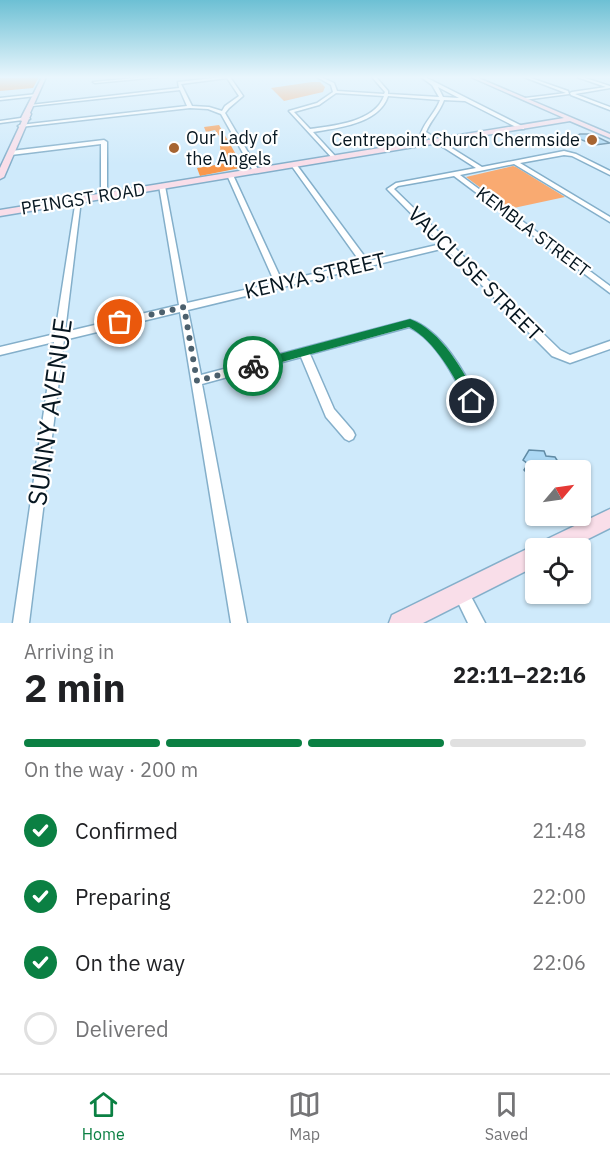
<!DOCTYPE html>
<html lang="en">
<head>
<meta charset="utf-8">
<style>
  body { margin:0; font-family:"IBM Plex Sans",sans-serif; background:#f6f6f6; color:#202124; height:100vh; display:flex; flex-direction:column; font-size:22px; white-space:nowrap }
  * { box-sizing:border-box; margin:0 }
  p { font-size:20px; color:#757577 }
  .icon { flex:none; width:33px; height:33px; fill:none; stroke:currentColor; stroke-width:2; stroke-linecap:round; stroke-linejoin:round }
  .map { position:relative; height:623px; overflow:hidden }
  .sheet { display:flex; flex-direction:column; background:#fff; flex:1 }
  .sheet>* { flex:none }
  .needle { width:39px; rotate:61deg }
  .fabs { position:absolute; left:525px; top:460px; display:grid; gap:12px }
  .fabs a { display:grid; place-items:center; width:66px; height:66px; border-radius:6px; background:#fff; box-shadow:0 2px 4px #0004; font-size:30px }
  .pin { position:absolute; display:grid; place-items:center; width:51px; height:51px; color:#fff; margin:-26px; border:3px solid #fff; border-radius:50%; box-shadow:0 2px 6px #0007 }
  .courier { position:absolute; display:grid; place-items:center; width:60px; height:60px; margin:-30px; border:4px solid #0b8043; border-radius:50%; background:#fff; color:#222; box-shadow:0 2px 8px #0007 }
  .head em { font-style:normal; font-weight:700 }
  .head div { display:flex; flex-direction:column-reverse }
  .head { display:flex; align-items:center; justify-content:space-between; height:102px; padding:0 24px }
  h1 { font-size:39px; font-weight:700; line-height:45px }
  .bar { display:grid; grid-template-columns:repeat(4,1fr); gap:9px 6px; align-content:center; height:72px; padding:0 24px }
  .bar i { height:8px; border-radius:4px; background:#e0e0e0 }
  .bar .current { background:#0b8043 }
  .bar p { grid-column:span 4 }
  ol { padding:0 24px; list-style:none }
  li { display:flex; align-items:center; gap:18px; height:66px }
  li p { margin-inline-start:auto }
  li .icon { padding:6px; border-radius:50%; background:#0b8043; color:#fff; stroke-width:4 }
  li:last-child { color:#757577 }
  li i { width:33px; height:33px; border:3px solid #e0e0e0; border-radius:50% }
  .tab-bar { display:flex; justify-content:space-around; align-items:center; height:84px; border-top:2px solid #e0e0e0; background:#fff; font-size:16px; color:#757577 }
  .tab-bar a { display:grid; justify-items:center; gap:3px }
  .tab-bar .current { color:#0b8043 }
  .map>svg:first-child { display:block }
  .green { fill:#f9aa71 }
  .forest { fill:#f9974a }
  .building { fill:#acd8f4; stroke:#618ba5; stroke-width:1.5 }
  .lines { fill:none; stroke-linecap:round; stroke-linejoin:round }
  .street-casing { stroke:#84afca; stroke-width:3 }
  .secondary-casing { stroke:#84afca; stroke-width:3 }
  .street { fill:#fff; fill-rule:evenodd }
  .secondary { fill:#f9dee9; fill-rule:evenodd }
  .route { fill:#0b8043 }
  .done { stroke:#4c606d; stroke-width:6; stroke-dasharray:0 10.8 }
  .poi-dot { fill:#a66431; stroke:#fff; stroke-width:2 }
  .labels { text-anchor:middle; stroke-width:4.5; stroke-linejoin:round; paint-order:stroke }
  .far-poi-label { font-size:18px; fill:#061620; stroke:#fff; text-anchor:start }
  .far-street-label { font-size:18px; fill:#061620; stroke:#fff }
  .street-label { font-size:21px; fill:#061620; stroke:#fff }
  .near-street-label { font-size:26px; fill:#061620; stroke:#fff }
</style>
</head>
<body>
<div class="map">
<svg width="610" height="623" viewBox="0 0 610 623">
  <rect width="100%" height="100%" fill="#cfeafb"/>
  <g class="green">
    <path d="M39,77L33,88L0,91V78Z"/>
    <path d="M312,82H320L325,87L323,92L284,101L271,88Z"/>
    <path d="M513,166L516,167L565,197L509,209L466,177Z"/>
  </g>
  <path class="forest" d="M219,125L238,158L240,168L200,176L197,168L215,165L221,160L220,145L224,143L215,130L206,132L204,127Z"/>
  <g class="building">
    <path d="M580,134H591L610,143L595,145L574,137Z"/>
    <path d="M529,450L544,451L546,456L555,457L564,471H536V483L524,470L528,464L523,460Z"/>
  </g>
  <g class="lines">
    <defs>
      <g id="street">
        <path d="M147,77H158L95,83L93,82Z"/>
        <path d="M222,77H230L243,96L229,108L225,113L259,171L258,172L253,171L221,114L208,109L190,108L20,127L18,126L20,125L187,106L180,90L32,106L30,105L179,88L178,82ZM227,78L239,96L225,106L222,111L209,107L192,106L181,84Z"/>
        <path d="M317,77H321L334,83L337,91L384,94L385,92L372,77H376L388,91V94L439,97L432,85L421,77H425L524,127V129H520L465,101L444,100C440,112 430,121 426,132L482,167L564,151L576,154L610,171V175L572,156L564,155L520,163L610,217V222L514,164L460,175L610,286V293L454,176L398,186L394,189L560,350L570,355L610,341V349L570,363L552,356L445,248L188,310L201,375L410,320C441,330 465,372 478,401L476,405L472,406L468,405C456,379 436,339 409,327L310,354L334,409L353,431L355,435L353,439L349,441L345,439L326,417L301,357L202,384L247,623H231L180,312L64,340L29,623H13L54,342L0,355V347L55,334L76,199L81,200L65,332L179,305L159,186L162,184L165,186L187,303L275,283L227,175L230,173L233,175L282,281L361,263L291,165L294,163L296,164L368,261L441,244L387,189L396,183L476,168L421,133C425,121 436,112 440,100L388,96C379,124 337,128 313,132L336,157L337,158L334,160L289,111L317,103L333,92L331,85ZM438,87L459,98L443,97ZM336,93L384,96C375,122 333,126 310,129L294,112L319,105Z"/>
        <path d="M524,77H528L568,91L569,94L524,100L525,98L566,93Z"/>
        <path d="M577,77H582L610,86V88L575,94L610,107V110L571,95L570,93L572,92L606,87Z"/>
        <path d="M37,94L36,96L0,100V98Z"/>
        <path d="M28,117L30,119L0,123V121Z"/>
        <path d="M104,140L107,142V196L104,198L101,196V144L11,155L8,153L11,151Z"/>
        <path d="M461,584L466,587L485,623H468L453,592L456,587Z"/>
      </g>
      <g id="secondary">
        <path d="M42,77H46L30,113L31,114L4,177L0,179V168L22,121L20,120Z"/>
        <path d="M471,77H476L610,134V138L570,121L0,216V210L564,118Z"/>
        <path d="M610,509V528L568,549H536V566L423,623H389L392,615L529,548L536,545L539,547L541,542Z"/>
      </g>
    </defs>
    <use href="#street" class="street-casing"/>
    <use href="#secondary" class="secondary-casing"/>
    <use href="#street" class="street"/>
    <use href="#secondary" class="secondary"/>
  </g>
  <linearGradient id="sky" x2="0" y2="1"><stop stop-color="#6dc0d4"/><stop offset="0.47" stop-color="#e9f6fd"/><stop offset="1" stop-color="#e9f6fd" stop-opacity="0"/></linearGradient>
  <rect width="610" height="164" fill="url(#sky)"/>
  <path class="route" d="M410,319C441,330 465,372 478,401L477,405H468C455,377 436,342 409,327L253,370L247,366L253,361Z"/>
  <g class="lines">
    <path class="done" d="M120,322L184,307L197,381L253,366"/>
  </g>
  <g class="poi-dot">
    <circle cx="592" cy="140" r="6"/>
    <circle cx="174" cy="148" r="6"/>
  </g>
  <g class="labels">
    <g class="far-poi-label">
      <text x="186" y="144">Our Lady of<tspan x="186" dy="21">the Angels</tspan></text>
      <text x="580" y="146" text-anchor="end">Centrepoint Church Chermside</text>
    </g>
    <g class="far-street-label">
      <text transform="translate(83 199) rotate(-9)" y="6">PFINGST ROAD</text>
      <text transform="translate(533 232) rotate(37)" y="6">KEMBLA STREET</text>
    </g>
    <g class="street-label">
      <text transform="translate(475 274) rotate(45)" y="7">VAUCLUSE STREET</text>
      <text transform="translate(315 276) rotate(-13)" y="7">KENYA STREET</text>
    </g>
    <g class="near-street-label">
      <text transform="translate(50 412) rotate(-82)" y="9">SUNNY AVENUE</text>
    </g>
  </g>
</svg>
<div class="fabs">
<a><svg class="needle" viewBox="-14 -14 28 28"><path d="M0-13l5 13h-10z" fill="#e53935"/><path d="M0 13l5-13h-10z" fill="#757577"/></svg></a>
<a><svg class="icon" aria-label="locate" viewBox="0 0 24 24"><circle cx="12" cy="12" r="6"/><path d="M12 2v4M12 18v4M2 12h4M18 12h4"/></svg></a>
</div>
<div class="pin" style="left:120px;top:322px;background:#ea580c"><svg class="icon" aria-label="bag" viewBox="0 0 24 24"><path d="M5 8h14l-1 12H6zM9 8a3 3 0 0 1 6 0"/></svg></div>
<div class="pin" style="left:472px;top:401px;background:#1f2937"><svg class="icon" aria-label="home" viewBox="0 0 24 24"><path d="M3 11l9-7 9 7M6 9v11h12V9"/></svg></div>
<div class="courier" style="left:253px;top:366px"><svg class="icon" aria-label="bike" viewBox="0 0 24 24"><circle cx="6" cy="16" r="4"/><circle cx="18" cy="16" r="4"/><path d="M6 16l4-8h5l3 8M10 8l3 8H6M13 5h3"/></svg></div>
</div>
<section class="sheet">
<div class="head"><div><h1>2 min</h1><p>Arriving in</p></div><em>22:11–22:16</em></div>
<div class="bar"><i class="current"></i><i class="current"></i><i class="current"></i><i></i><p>On the way · 200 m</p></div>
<ol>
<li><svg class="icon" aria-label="check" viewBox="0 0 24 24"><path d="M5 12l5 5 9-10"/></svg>Confirmed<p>21:48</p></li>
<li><svg class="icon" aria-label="check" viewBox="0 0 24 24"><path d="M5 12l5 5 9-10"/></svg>Preparing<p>22:00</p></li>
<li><svg class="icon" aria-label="check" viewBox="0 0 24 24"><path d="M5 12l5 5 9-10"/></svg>On the way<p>22:06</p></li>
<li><i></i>Delivered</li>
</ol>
</section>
<nav class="tab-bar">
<a class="current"><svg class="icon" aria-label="home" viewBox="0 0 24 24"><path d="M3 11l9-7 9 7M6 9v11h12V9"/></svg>Home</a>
<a><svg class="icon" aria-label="map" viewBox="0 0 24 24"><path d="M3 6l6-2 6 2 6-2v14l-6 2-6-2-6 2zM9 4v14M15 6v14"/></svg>Map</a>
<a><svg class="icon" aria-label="saved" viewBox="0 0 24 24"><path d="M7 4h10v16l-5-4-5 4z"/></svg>Saved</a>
</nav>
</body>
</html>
